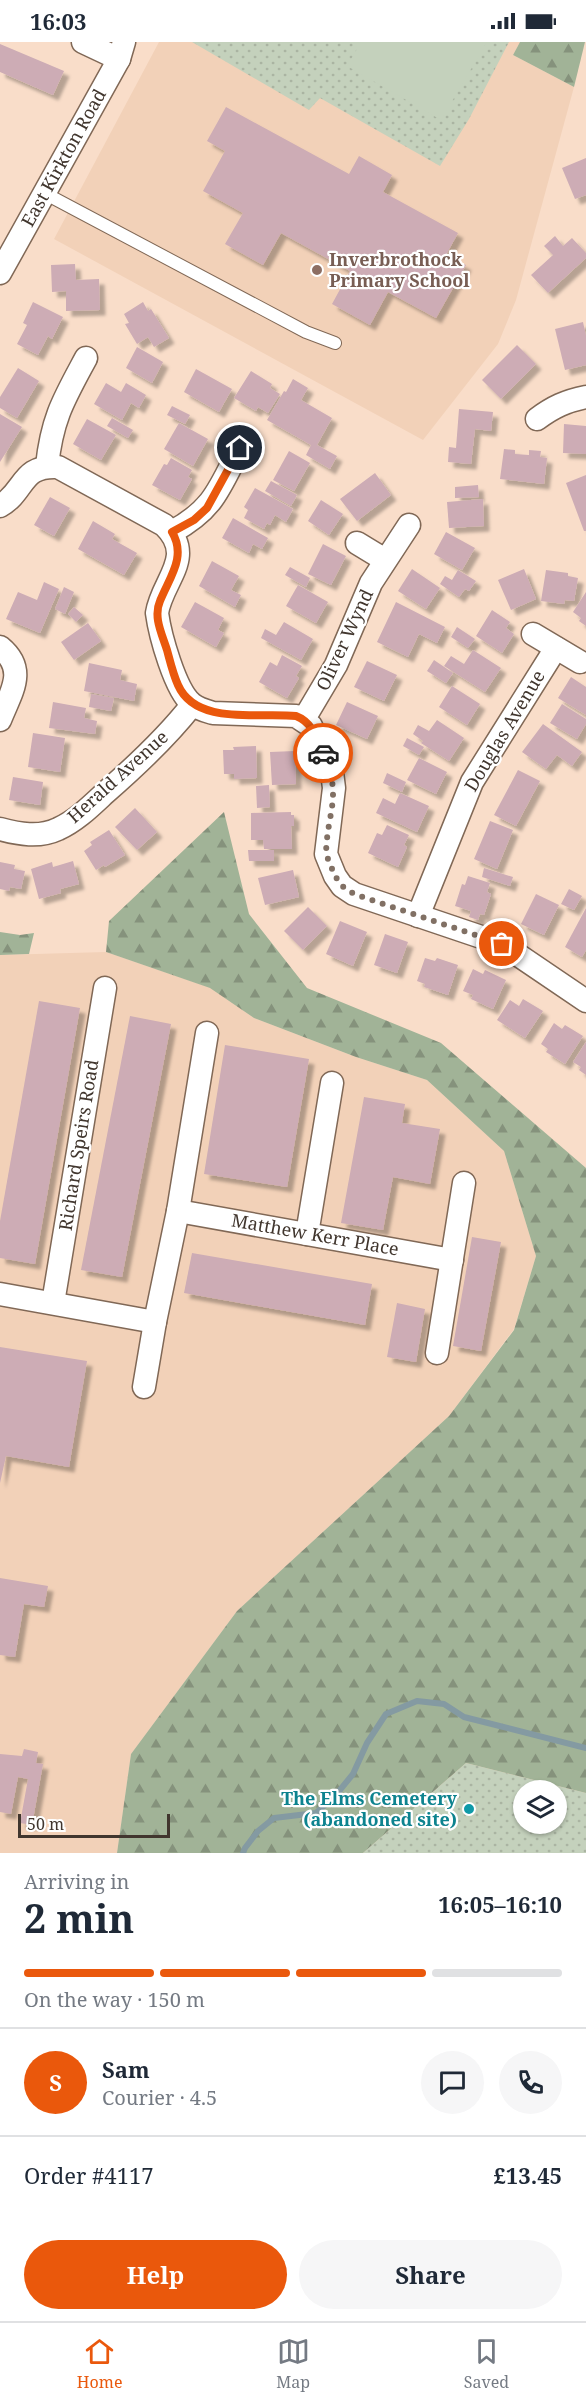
<!DOCTYPE html>
<html lang="en">
<head>
<meta charset="utf-8">
<style>
  body { margin:0; font-family:"Noto Serif",serif; background:#f6f6f7; color:#1f2937; height:100vh; display:flex; flex-direction:column; font-size:22px; white-space:nowrap }
  * { box-sizing:border-box; margin:0 }
  p { font-size:20px; color:#747a83 }
  .icon { flex:none; width:33px; height:33px; fill:none; stroke:currentColor; stroke-width:2; stroke-linecap:round; stroke-linejoin:round }
  .map { position:relative; height:1811px; overflow:hidden }
  .sheet { display:flex; flex-direction:column; background:#fff; flex:1 }
  .sheet>* { flex:none }
  .tools { position:absolute; left:513px; top:1738px; display:grid; gap:12px }
  .tools a { display:grid; place-items:center; width:54px; height:54px; border-radius:50%; background:#fff; box-shadow:0 2px 4px #0004; font-size:30px }
  .scale { position:absolute; left:18px; bottom:15px; width:152px; box-sizing:border-box; padding-left:6px; border:3px solid #41362e; border-top:0; font-size:16px; line-height:21px; white-space:nowrap; color:#41362e; -webkit-text-stroke:4px #fff; paint-order:stroke }
  .pin { position:absolute; display:grid; place-items:center; width:51px; height:51px; color:#fff; margin:-26px; border:3px solid #fff; border-radius:50%; box-shadow:0 2px 6px #0007 }
  .courier { position:absolute; display:grid; place-items:center; width:60px; height:60px; margin:-30px; border:4px solid #ea580c; border-radius:50%; background:#fff; color:#222; box-shadow:0 2px 8px #0007 }
  .summary em { font-style:normal; font-weight:700 }
  .summary div { display:flex; flex-direction:column-reverse }
  .summary { display:flex; align-items:center; justify-content:space-between; height:102px; padding:0 24px }
  h1 { font-size:39px; font-weight:700; line-height:45px }
  .bar { display:grid; grid-template-columns:repeat(4,1fr); gap:9px 6px; align-content:center; height:72px; padding:0 24px }
  .bar i { height:8px; border-radius:4px; background:#e0e1e3 }
  .bar .selected { background:#ea580c }
  .bar p { grid-column:span 4 }
  .line { display:flex; align-items:center; gap:15px; padding:0 24px; border-top:2px solid #e0e1e3 }
  .line div { flex:1 }
  .round { display:grid; place-items:center; flex:none; width:63px; height:63px; border-radius:32px; background:#f6f6f7 }
  .button { display:flex; gap:12px; margin-top:auto; padding:12px 24px }
  .button a { flex:1; height:69px; border-radius:36px; background:#ea580c; color:#fff; font-size:24px; font-weight:700; line-height:69px; text-align:center }
  .button a+a { background:#f6f6f7; color:#1f2937 }
  .status { display:flex; justify-content:space-between; align-items:center; height:42px; padding:0 30px; background:#fff; direction:ltr }
  .status svg { height:16px; fill:currentColor }
  .tab-bar { display:flex; justify-content:space-around; align-items:center; height:84px; border-top:2px solid #e0e1e3; background:#fff; font-size:16px; color:#747a83 }
  .tab-bar a { display:grid; justify-items:center; gap:3px }
  .tab-bar .selected { color:#ea580c }
  .map>svg:first-child { display:block }
  .built { fill:#f2d1b8 }
  .grass { fill:url(#grass-dots); fill-rule:evenodd }
  .forest { fill:url(#forest-firs) }
  .pitch { fill:#c4d1bc }
  .lines { fill:none; stroke-linecap:round; stroke-linejoin:round }
  .stream { stroke:#849aa2; stroke-width:6 }
  .building { fill:#cdacb5; filter:url(#shadow) }
  .service-casing { stroke:#806856; stroke-width:14 }
  .minor-casing { stroke:#806856; stroke-width:25 }
  .service { stroke:#fff; stroke-width:12 }
  .minor { stroke:#fff; stroke-width:22 }
  .done { stroke:#817064; stroke-width:6; stroke-dasharray:0 10.8 }
  .route { stroke:#ea580c; stroke-width:8 }
  .education-dot { fill:#8d6e63; stroke:#fff; stroke-width:2 }
  .culture-dot { fill:#0f9aa8; stroke:#fff; stroke-width:2 }
  .labels { text-anchor:middle; stroke-width:4.5; stroke-linejoin:round; paint-order:stroke }
  .street-label { font-size:18px; fill:#41362e; stroke:#fff }
  .education-label { font-size:18px; font-weight:bold; fill:#785e54; stroke:#fff; text-anchor:start }
  .culture-label { font-size:18px; font-weight:bold; fill:#0d838f; stroke:#fff; text-anchor:end }
</style>
</head>
<body>
<div class="status"><b>16:03</b><svg viewBox="0 0 49 12"><path d="M0 12V9h3v3zM5 12V6h3v6zM10 12V3h3v9zM15 12V0h3v12zM26 1h20v11H26zM47 4h2v5h-2z"/></svg></div>
<div class="map">
<svg width="586" height="1811" viewBox="0 0 586 1811">
  <defs>
    <pattern id="grass-dots" width="8" height="8" patternUnits="userSpaceOnUse" patternTransform="scale(1.5)"><rect width="8" height="8" fill="#c4d1bc"/><path d="M2 2h.1M6 6h.1" fill="none" stroke="#aab4a2" stroke-width="1.8" stroke-linecap="round"/></pattern>
    <pattern id="forest-firs" width="22" height="20" patternUnits="userSpaceOnUse" patternTransform="scale(1.5)"><rect width="22" height="20" fill="#a1b397"/><path d="M5 1l3.5 6h-7zM16 11l3.5 6h-7z" fill="#85927c"/></pattern>
    <filter id="shadow"><feDropShadow dx="5.5" dy="5.5" stdDeviation="1.5" flood-color="#0004"/></filter>
  </defs>
  <rect width="100%" height="100%" fill="#f9ddc9"/>
  <g class="built">
    <path d="M159,0H520L513,13L574,45L516,258L498,302L423,398L54,197Z"/>
    <path d="M106,910L211,946L254,976L356,1015L427,1038L504,1109L536,1214L514,1287L449,1374L237,1569L131,1712L117,1811H0V913Z"/>
  </g>
  <g class="grass">
    <path d="M192,0H509L469,77L440,124L320,56L309,68Z"/>
    <path d="M466,1721L586,1751V1811H363ZM524,1749H556V1782H524Z"/>
  </g>
  <g class="forest">
    <path d="M520,0H585L574,45L513,13Z"/>
    <path d="M224,770L249,872L307,946L441,1001L586,1126V1751L466,1721L363,1811H117L131,1712L237,1569L449,1374L514,1288L536,1214L504,1109L427,1038L356,1015L254,976L210,946L106,910L109,879Z"/>
    <path d="M0,890L20,893L34,891L29,912L0,913Z"/>
  </g>
  <path class="pitch" d="M361,0H487L441,78L347,24Z"/>
  <g class="lines">
    <path class="stream" d="M243,1811L245,1806L258,1789L274,1776L316,1771L335,1754L353,1732L367,1701L386,1672L417,1659L444,1662L464,1675L586,1706"/>
  </g>
  <g class="building">
    <path d="M0,2L64,29L53,53L0,30Z"/>
    <path d="M226,65L349,132L359,114L392,133L383,150L458,191L446,213L466,223L436,276L388,250L370,283L332,262L350,229L281,191L263,223L225,202L243,171L203,149L225,109L207,99Z"/>
    <path d="M586,116V153L575,157L562,126Z"/>
    <path d="M555,194L563,204L572,196L586,211V216L548,251L531,233L553,213L544,204Z"/>
    <path d="M75,222L76,238L99,237L100,268L66,269V249L52,250L51,223Z"/>
    <path d="M33,260L63,275L52,297L48,294L38,313L17,302L27,283L23,281Z"/>
    <path d="M143,260L148,269L151,267L169,296L154,305L148,295L137,302L125,282L129,281L124,272Z"/>
    <path d="M583,280L586,294V323L565,328L555,287Z"/>
    <path d="M517,303L536,322L501,357L482,338Z"/>
    <path d="M137,305L163,320L152,341L126,326Z"/>
    <path d="M18,326L39,339L17,376L0,366V355Z"/>
    <path d="M196,327L232,347L219,370L184,350Z"/>
    <path d="M251,329L272,342L270,346L280,352L268,371L258,365L256,369L234,356Z"/>
    <path d="M293,337L308,346L301,358L332,376L317,403L337,414L330,427L306,413L311,403L267,378L284,349L286,350Z"/>
    <path d="M106,341L121,350L126,341L146,353L139,366L131,361L122,378L94,362Z"/>
    <path d="M172,364L190,373L185,382L167,373Z"/>
    <path d="M459,367L493,370L491,389L475,387L471,422L448,420L449,405L456,406Z"/>
    <path d="M0,372L22,385L0,420Z"/>
    <path d="M112,376L133,388L128,396L107,384Z"/>
    <path d="M87,377L116,393L101,418L73,402Z"/>
    <path d="M179,381L208,397L193,424L164,407Z"/>
    <path d="M564,382L586,384V412L563,411Z"/>
    <path d="M504,407L515,408V412L529,413V408L541,409L540,415L547,416L544,442L500,437Z"/>
    <path d="M289,409L310,421L294,449L273,438Z"/>
    <path d="M171,416L192,428L188,435L192,437L180,458L152,443L164,422L167,423Z"/>
    <path d="M375,431L391,453L357,479L340,457Z"/>
    <path d="M586,433V489H584L566,441Z"/>
    <path d="M271,439L297,453L291,464L265,449Z"/>
    <path d="M478,443L479,455L455,456V445Z"/>
    <path d="M255,446L293,467L286,480L275,473L270,483L267,481L264,487L244,476L248,468L244,465Z"/>
    <path d="M50,455L70,466L54,494L34,483Z"/>
    <path d="M483,457L484,484L449,486L447,460Z"/>
    <path d="M321,458L343,472L329,493L308,479Z"/>
    <path d="M233,476L268,496L262,507L253,502L249,511L222,496Z"/>
    <path d="M93,479L115,492L112,497L137,511L124,533L78,507Z"/>
    <path d="M446,490L475,506L462,528L434,512Z"/>
    <path d="M323,502L346,514L331,543L308,532Z"/>
    <path d="M212,519L239,534L231,548L241,553L235,565L199,544Z"/>
    <path d="M290,525L310,536L306,545L285,533Z"/>
    <path d="M412,527L440,546L426,567L398,549Z"/>
    <path d="M524,527L536,557L511,568L498,538Z"/>
    <path d="M458,528L476,539L469,549L465,547L459,555L440,542L445,534L452,538Z"/>
    <path d="M546,528L568,531V534L578,536L574,559L565,558L564,562L541,559Z"/>
    <path d="M44,540L59,547L40,591L6,577L18,550L37,558Z"/>
    <path d="M298,543L328,560L316,581L286,564Z"/>
    <path d="M64,545L74,550L65,572L55,567Z"/>
    <path d="M586,550V584L579,579L581,576L573,570Z"/>
    <path d="M195,560L224,576L218,588L224,591L216,605L181,585Z"/>
    <path d="M396,560L445,585L437,601L419,592L408,615L377,600Z"/>
    <path d="M74,565L83,573L76,580L68,572Z"/>
    <path d="M492,568L510,580L506,586L514,592L502,611L476,594Z"/>
    <path d="M284,580L313,597L301,618L261,596L265,587L276,593Z"/>
    <path d="M88,581L101,599L74,618L61,600Z"/>
    <path d="M457,585L475,597L468,606L451,595Z"/>
    <path d="M473,608L501,626L485,650L444,624L451,614L464,622Z"/>
    <path d="M282,613L302,624L296,634L299,636L287,656L259,640L270,620L277,624Z"/>
    <path d="M434,618L453,631L446,641L427,629Z"/>
    <path d="M367,619L397,633L384,659L354,645Z"/>
    <path d="M89,621L122,628L120,638L137,642L134,659L84,649Z"/>
    <path d="M571,635L586,645V673L558,656Z"/>
    <path d="M452,644L480,662L467,683L439,665Z"/>
    <path d="M91,652L114,656L111,669L89,665Z"/>
    <path d="M53,660L86,666L84,676L97,679L95,692L49,686Z"/>
    <path d="M347,660L378,674L367,697L336,683Z"/>
    <path d="M562,662L586,677V682L577,697L550,681Z"/>
    <path d="M437,678L464,696L449,719L421,701L423,699L413,692L418,683L429,689Z"/>
    <path d="M543,682L582,710L572,724L557,713L546,727L522,710Z"/>
    <path d="M33,691L65,696L60,730L28,725Z"/>
    <path d="M407,696L424,705L419,713L403,704Z"/>
    <path d="M256,704L257,736L234,737V732H224L223,708H234L233,705Z"/>
    <path d="M295,709L296,742L272,743L270,710Z"/>
    <path d="M419,716L447,730L436,752L407,738Z"/>
    <path d="M518,728L540,739L516,784L494,773Z"/>
    <path d="M387,731L406,740L402,750L383,741Z"/>
    <path d="M13,735L43,740L40,763L9,758Z"/>
    <path d="M269,743L270,765L257,766L256,744Z"/>
    <path d="M400,751L429,764L417,790L376,771L383,756L395,762Z"/>
    <path d="M135,766L157,790L137,808L115,785Z"/>
    <path d="M291,770V773H294V784H291L292,807H264L263,798H251V771Z"/>
    <path d="M490,779L513,788L497,827L474,817Z"/>
    <path d="M387,783L409,793L404,803L407,805L398,825L368,811L377,791L382,793Z"/>
    <path d="M109,788L125,813L105,825L104,823L96,828L84,809L92,803L90,800Z"/>
    <path d="M248,808H274V819H249Z"/>
    <path d="M73,819L79,842L60,847L61,851L39,857L31,827L52,820L53,825Z"/>
    <path d="M0,820L15,823L14,827L25,829L21,847L10,845L9,849L0,847Z"/>
    <path d="M484,826L513,835L510,844L482,835Z"/>
    <path d="M293,828L299,855L265,863L258,836Z"/>
    <path d="M468,834L490,841L487,850L491,852L484,873L480,872L478,878L469,875L471,869L455,864L462,842L465,843Z"/>
    <path d="M569,847L582,854L574,868L561,862Z"/>
    <path d="M536,852L559,863L544,893L521,882Z"/>
    <path d="M308,865L327,884L303,908L284,889Z"/>
    <path d="M586,866V908L582,915L565,905Z"/>
    <path d="M340,879L367,890L353,924L326,912Z"/>
    <path d="M385,892L408,900L397,931L374,923Z"/>
    <path d="M425,916L435,919L437,916L458,923L448,953L424,945L425,942L417,939Z"/>
    <path d="M473,927L483,932L485,928L506,938L493,967L471,957L473,953L463,949Z"/>
    <path d="M523,957L543,969L525,996L497,978L510,958L519,964Z"/>
    <path d="M39,959L80,966L35,1222L0,1216V1179Z"/>
    <path d="M130,974L171,982L122,1235L81,1228Z"/>
    <path d="M554,981L562,987L565,983L583,994L565,1022L546,1010L548,1007L541,1002Z"/>
    <path d="M586,1000V1033L579,1028L581,1025L573,1020Z"/>
    <path d="M225,1003L309,1017L287,1145L204,1132Z"/>
    <path d="M364,1055L405,1062L402,1081L440,1087L430,1142L393,1135L383,1188L341,1181Z"/>
    <path d="M472,1195L501,1200L481,1309L453,1304Z"/>
    <path d="M192,1211L372,1242L365,1283L184,1251Z"/>
    <path d="M397,1261L425,1267L416,1320L387,1315Z"/>
    <path d="M0,1305L87,1319L69,1425L6,1414L0,1441Z"/>
    <path d="M0,1536L48,1544L44,1565L24,1562L15,1615L0,1613Z"/>
    <path d="M24,1707L38,1710L36,1721L43,1722L32,1783L20,1781L28,1737L18,1735L11,1772L0,1770V1712L22,1714Z"/>
  </g>
  <g class="lines">
    <defs>
      <path id="service" d="M44,151L306,290L335,301"/>
      <g id="minor">
        <path d="M83,0L119,17"/>
        <path d="M0,231L119,17L124,0"/>
        <path d="M537,377C553,365 566,359 586,355"/>
        <path d="M47,424C52,376 64,357 86,316"/>
        <path d="M0,464C26,449 20,423 58,425L164,483C197,515 162,538 157,571C160,593 175,648 192,662C198,667 206,669 213,671L296,674L311,684L332,730L334,746L326,812L335,834L342,844L354,852L502,902L586,959"/>
        <path d="M172,490C214,467 219,447 240,406"/>
        <path d="M357,501L385,518"/>
        <path d="M533,592L580,620"/>
        <path d="M0,605C28,628 11,650 0,678"/>
        <path d="M304,677L336,623L371,541L409,483"/>
        <path d="M0,787C19,792 39,796 58,787C76,779 91,764 105,751C136,724 167,695 192,663"/>
        <path d="M418,874L472,740L556,606"/>
        <path d="M178,1169L452,1218"/>
        <path d="M307,1192L332,1041"/>
        <path d="M0,1252L155,1280"/>
        <path d="M53,1261L105,946"/>
        <path d="M437,1311L464,1141"/>
        <path d="M144,1345L155,1280L178,1169L207,991"/>
      </g>
    </defs>
    <use href="#service" class="service-casing"/>
    <use href="#minor" class="minor-casing"/>
    <use href="#service" class="service"/>
    <use href="#minor" class="minor"/>
  </g>
  <g class="lines">
    <path class="done" d="M323,711C343,755 327,769 326,812L335,834L342,844L354,852L502,902"/>
    <path class="route" d="M240,406L207,466L194,478L172,490C187,515 169,536 160,559C153,575 162,592 167,608C170,619 173,632 178,643C196,684 259,670 296,674C312,680 317,696 323,711"/>
  </g>
  <circle class="education-dot" cx="317" cy="228" r="6"/>
  <circle class="culture-dot" cx="469" cy="1767" r="6"/>
  <g class="labels">
    <g class="street-label">
      <text transform="translate(64 116) rotate(-61)" y="6">East Kirkton Road</text>
      <text transform="translate(345 598) rotate(-65)" y="6">Oliver Wynd</text>
      <text transform="translate(505 689) rotate(-59)" y="6">Douglas Avenue</text>
      <text transform="translate(118 735) rotate(-42)" y="6">Herald Avenue</text>
      <text transform="translate(79 1103) rotate(-81)" y="6">Richard Speirs Road</text>
      <text transform="translate(315 1193) rotate(10)" y="6">Matthew Kerr Place</text>
    </g>
    <g class="education-label">
      <text x="329" y="224">Inverbrothock<tspan x="329" dy="21">Primary School</tspan></text>
    </g>
    <g class="culture-label">
      <text x="457" y="1763">The Elms Cemetery<tspan x="457" dy="21">(abandoned site)</tspan></text>
    </g>
  </g>
</svg>
<div class="tools">
<a><svg class="icon" aria-label="layers" viewBox="0 0 24 24"><path d="M12 4l9 5-9 5-9-5zM3 14l9 5 9-5"/></svg></a>
</div>
<div class="scale">50 m</div>
<div class="pin" style="left:502px;top:902px;background:#ea580c"><svg class="icon" aria-label="bag" viewBox="0 0 24 24"><path d="M5 8h14l-1 12H6zM9 8a3 3 0 0 1 6 0"/></svg></div>
<div class="pin" style="left:240px;top:406px;background:#1f2937"><svg class="icon" aria-label="home" viewBox="0 0 24 24"><path d="M3 11l9-7 9 7M6 9v11h12V9"/></svg></div>
<div class="courier" style="left:323px;top:711px"><svg class="icon" aria-label="car" viewBox="0 0 24 24"><path d="M5 17H2v-5l4-1 3-4h7l3 4 3 1v5h-3M9 17h6M6 11h13"/><circle cx="7" cy="17" r="2"/><circle cx="17" cy="17" r="2"/></svg></div>
</div>
<section class="sheet">
<div class="summary"><div><h1>2 min</h1><p>Arriving in</p></div><em>16:05–16:10</em></div>
<div class="bar"><i class="selected"></i><i class="selected"></i><i class="selected"></i><i></i><p>On the way · 150 m</p></div>
<div class="line" style="height:108px"><b class="round" style="background:#ea580c;color:#fff">S</b><div><b>Sam</b><p>Courier · 4.5</p></div><a class="round"><svg class="icon" aria-label="chat" viewBox="0 0 24 24"><path d="M4 5h16v11H9l-5 4z"/></svg></a><a class="round"><svg class="icon" aria-label="phone" viewBox="0 0 24 24"><path d="M5 4h4l2 5-3 2q2 4 5 5l2-3 5 2v4C11 20 4 13 5 4z"/></svg></a></div>
<div class="line" style="height:78px"><div>Order #4117</div><b>£13.45</b></div>
<div class="button"><a>Help</a><a>Share</a></div>
</section>
<nav class="tab-bar">
<a class="selected"><svg class="icon" aria-label="home" viewBox="0 0 24 24"><path d="M3 11l9-7 9 7M6 9v11h12V9"/></svg>Home</a>
<a><svg class="icon" aria-label="map" viewBox="0 0 24 24"><path d="M3 6l6-2 6 2 6-2v14l-6 2-6-2-6 2zM9 4v14M15 6v14"/></svg>Map</a>
<a><svg class="icon" aria-label="saved" viewBox="0 0 24 24"><path d="M7 4h10v16l-5-4-5 4z"/></svg>Saved</a>
</nav>
</body>
</html>
